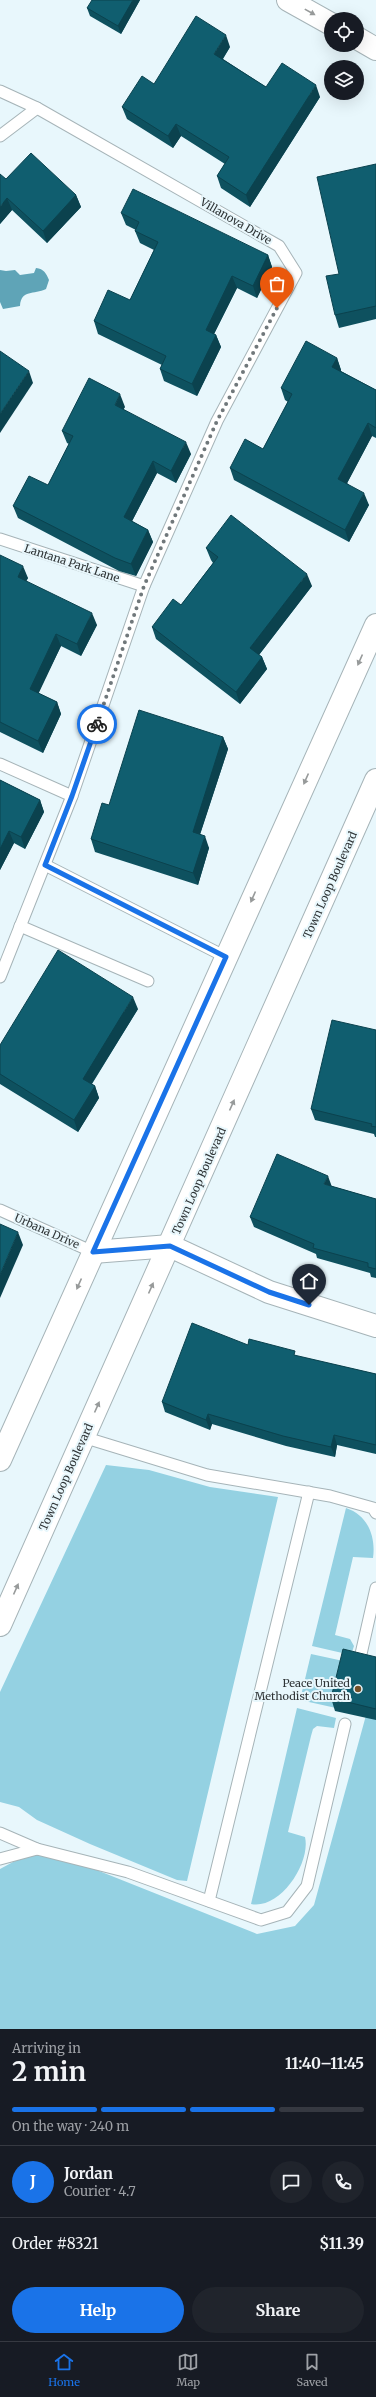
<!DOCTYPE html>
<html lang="en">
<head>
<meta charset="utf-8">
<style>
  body { margin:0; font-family:Merriweather,serif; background:#20242c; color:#f1f3f6; height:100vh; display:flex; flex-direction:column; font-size:15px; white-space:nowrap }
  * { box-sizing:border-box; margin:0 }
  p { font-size:13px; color:#9ea1a6 }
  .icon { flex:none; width:22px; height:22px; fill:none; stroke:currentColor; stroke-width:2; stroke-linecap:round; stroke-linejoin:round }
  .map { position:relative; height:2029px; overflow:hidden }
  .side { display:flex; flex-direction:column; background:#171b24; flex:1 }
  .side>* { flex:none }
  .controls { position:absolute; left:324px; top:12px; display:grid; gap:8px }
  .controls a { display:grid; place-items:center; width:40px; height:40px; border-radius:50%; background:#171b24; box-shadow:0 4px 16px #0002; font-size:20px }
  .pin { position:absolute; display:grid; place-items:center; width:34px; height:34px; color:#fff; margin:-41px -17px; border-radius:50% 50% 50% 0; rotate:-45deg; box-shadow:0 0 4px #0007 }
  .pin .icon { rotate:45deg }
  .courier { position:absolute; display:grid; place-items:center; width:40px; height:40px; margin:-20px; border:3px solid #1a73e8; border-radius:50%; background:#fff; color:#222; box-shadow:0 1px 5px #0007 }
  .headline em { font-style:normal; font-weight:700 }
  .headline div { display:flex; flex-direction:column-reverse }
  .headline { display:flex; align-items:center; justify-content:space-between; height:68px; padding:0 12px }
  h1 { font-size:26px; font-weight:700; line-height:30px }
  .bar { display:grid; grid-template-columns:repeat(4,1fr); gap:6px 4px; align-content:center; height:48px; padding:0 12px }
  .bar i { height:5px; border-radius:3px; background:#363941 }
  .bar .selected { background:#1a73e8 }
  .bar p { grid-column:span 4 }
  .line { display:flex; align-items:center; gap:10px; padding:0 12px; border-top:1px solid #363941 }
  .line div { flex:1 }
  .round { display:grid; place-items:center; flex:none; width:42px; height:42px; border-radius:21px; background:#20242c }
  .button { display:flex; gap:8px; margin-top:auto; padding:8px 12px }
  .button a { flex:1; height:46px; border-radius:24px; background:#1a73e8; color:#fff; font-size:16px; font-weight:700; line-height:46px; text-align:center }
  .button a+a { background:#20242c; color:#f1f3f6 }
  .tabs { display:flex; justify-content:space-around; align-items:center; height:56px; border-top:1px solid #363941; background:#171b24; font-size:11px; color:#9ea1a6 }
  .tabs a { display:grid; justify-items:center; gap:2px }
  .tabs .selected { color:#1a73e8 }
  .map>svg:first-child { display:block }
  .green { fill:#94d1e2 }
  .water { fill:#5fa4b7 }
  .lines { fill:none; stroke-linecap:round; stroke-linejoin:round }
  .lane-casing { stroke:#a6b4b8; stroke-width:13 }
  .street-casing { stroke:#a6b4b8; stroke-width:24 }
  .secondary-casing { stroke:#a6b4b8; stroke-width:24 }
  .lane { stroke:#fff; stroke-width:11 }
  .street { stroke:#fff; stroke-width:22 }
  .secondary { stroke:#fff; stroke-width:22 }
  .wall { fill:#0e515f }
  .shaded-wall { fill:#0b424e }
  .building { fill:#105e6f; stroke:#0b424e }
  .oneway { fill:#979a9a }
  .done { stroke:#70787b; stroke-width:4; stroke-dasharray:0 7.2 }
  .route { stroke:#1a73e8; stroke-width:5 }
  .poi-dot { fill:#734f29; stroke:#e8f7fc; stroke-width:1.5 }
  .labels { text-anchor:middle; stroke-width:4; stroke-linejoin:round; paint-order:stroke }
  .street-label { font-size:11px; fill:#2f3436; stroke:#e8f7fc }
  .poi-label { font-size:11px; fill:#2f3436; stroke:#e8f7fc; text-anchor:end }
</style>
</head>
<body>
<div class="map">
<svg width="376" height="2029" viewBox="0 0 376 2029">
  <rect width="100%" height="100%" fill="#e8f7fc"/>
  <g class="green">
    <path d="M106,1465L149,1470L210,1487L278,1497L187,1881L177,1880L90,1844L37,1820L19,1807L0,1802V1692Z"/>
    <path d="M346,1508C368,1515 376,1537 373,1558L353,1557L335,1635L350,1639L354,1646L351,1655L312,1646Z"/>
    <path d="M311,1654L348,1662L336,1708L300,1700Z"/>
    <path d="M297,1708L336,1718L334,1728L317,1726L313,1729L311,1736L288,1832L305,1837C311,1863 280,1910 251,1904Z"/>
    <path d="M368,1708L376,1709V2029H0V1869L37,1849L79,1863L257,1934L295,1926L314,1905Z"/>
  </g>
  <path class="water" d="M36,268C44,269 46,273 49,280L46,289C34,295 21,289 20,306L3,309L0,302V270L6,271L15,270L20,275L34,273Z"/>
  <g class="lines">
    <defs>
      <g id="lane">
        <path d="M0,91L37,108L279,246L296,273L217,421L144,586L72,796L0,977"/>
        <path d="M0,136L37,108"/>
        <path d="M0,539L144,586"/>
        <path d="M0,764L72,796"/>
        <path d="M45,865L226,957"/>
        <path d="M20,926L148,981"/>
        <path d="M0,1210L93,1252"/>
        <path d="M83,1437L207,1475L330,1496L373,1508L376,1513"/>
        <path d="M361,1654L376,1588"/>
        <path d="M0,1833L37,1849L128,1872L261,1920L287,1912L307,1886L345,1724"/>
        <path d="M0,1859L37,1849"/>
        <path d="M209,1901L309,1492"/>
      </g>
      <path id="street" d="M93,1252L170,1246L269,1292L376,1326"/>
      <g id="secondary">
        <path d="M288,0L331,24"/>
        <path d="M357,38L376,49"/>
        <path d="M0,1460L376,625"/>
        <path d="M0,1625L376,780"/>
      </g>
    </defs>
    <use href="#lane" class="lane-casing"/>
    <use href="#street" class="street-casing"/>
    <use href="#secondary" class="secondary-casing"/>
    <use href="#lane" class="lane"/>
    <use href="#street" class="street"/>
    <use href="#secondary" class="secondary"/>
  </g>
  <g class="wall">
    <path d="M140,0L121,34L90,16L87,8Z"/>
    <path d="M230,47L223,59L266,87L320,97L250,207L221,188L217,176L225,164L181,136L173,148L127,119L122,107L154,84Z"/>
    <path d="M376,164V319L339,328L335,315L339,274Z"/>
    <path d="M6,179L76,195L81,207L47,243L12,210L0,224Z"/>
    <path d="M121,213L268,255L272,267L257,298L237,288L214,334L216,335L221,347L197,396L164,381L160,369L162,365L98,334L94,321L130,300L154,250L140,243L135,231L136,230L126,225Z"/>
    <path d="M337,358L341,370V371L376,390V438L372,436L347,483L369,505L349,542L234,480L230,468L263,449L288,402L285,400L281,388Z"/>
    <path d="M125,407L123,409L191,454L176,483L157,473L132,521L148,530L153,542L136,576L119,571L18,518L13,506L48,485L69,444L67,443L62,431Z"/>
    <path d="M206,548L312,586L259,655L262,657L267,669L240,704L156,639L152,627L181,605L213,563L211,560Z"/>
    <path d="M0,555L28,578L26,581L97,625L81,656L61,646L38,693L57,702L61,714L43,753L0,732Z"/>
    <path d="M223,737L228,749L200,834L209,848L198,885L95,852L91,839L109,805Z"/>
    <path d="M0,780L40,800L44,812L25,849L14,843L0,870Z"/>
    <path d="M138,1009L92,1084L95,1086L99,1098L78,1132L0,1084V1045Z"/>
    <path d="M376,1030V1137H375L374,1134L315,1120L311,1109Z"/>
    <path d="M331,1186L376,1199V1278L371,1277L370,1273L317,1258L316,1254L254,1227L250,1217Z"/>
    <path d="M248,1345L376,1374V1454L337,1445L335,1457L286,1446L212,1424L210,1430L165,1412L162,1402Z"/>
    <path d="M376,1657V1720L335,1711L331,1698Z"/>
  </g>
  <g class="shaded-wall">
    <path d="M133,0H140L121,34L118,26Z"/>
    <path d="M226,35L230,47L218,66L214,54Z"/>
    <path d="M316,85L320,97L250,207L246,195Z"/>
    <path d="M176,124L181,136L173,148L168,136Z"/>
    <path d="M76,195L81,207L47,243L43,231Z"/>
    <path d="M7,198L12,210L0,224V207Z"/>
    <path d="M268,255L272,267L257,298L253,286Z"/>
    <path d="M232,276L237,288L210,342L206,330Z"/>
    <path d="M216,335L221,347L197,396L192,384Z"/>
    <path d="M337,358L341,370L337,379L332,367Z"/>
    <path d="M29,371L33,383L0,433V414Z"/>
    <path d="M120,394L125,407L119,417L115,405Z"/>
    <path d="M368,423L372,436L343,491L338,479Z"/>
    <path d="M186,442L191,454L176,483L171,471Z"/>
    <path d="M153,461L157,473L128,529L124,517Z"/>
    <path d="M364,493L369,505L349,542L345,530Z"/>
    <path d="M148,530L153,542L136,576L131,564Z"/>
    <path d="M23,566L28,578L22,589L18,577Z"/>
    <path d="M307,574L312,586L255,660L250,648Z"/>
    <path d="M92,613L97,625L81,656L77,644Z"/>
    <path d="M56,634L61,646L35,701L30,689Z"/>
    <path d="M262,657L267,669L240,704L236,692Z"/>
    <path d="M57,702L61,714L43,753L38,741Z"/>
    <path d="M223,737L228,749L197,844L193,832Z"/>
    <path d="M40,800L44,812L25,849L21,837Z"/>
    <path d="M9,831L14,843L0,870V849Z"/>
    <path d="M205,836L209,848L198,885L193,873Z"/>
    <path d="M133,997L138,1009L87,1091L83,1079Z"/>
    <path d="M95,1086L99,1098L78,1132L74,1120Z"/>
    <path d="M328,1176L332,1187L324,1184Z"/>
    <path d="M18,1232L23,1245L0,1298V1275Z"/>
    <path d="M208,1414L212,1424L210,1430L206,1420Z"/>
    <path d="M334,1435L337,1445L335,1457L331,1447Z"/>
  </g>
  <g class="building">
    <path d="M92,0H133L118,26L87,8Z"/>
    <path d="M196,16L226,35L214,54L266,87L282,63L316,85L246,195L217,176L229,157L176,124L168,136L122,107L142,76L154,84Z"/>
    <path d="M31,153L76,195L43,231L7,198L0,207V174L6,179Z"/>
    <path d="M376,164V306L335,315L326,276L339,274L317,177Z"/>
    <path d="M133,189L268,255L253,286L232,276L206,330L216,335L192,384L160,369L166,356L94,321L108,290L130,300L158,242L135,231L139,222L121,213Z"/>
    <path d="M306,341L337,358L332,367L376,390V428L368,423L338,479L364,493L345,530L230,468L245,439L263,449L292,394L281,388Z"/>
    <path d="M0,351L29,371L0,414Z"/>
    <path d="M89,378L120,394L115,405L186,442L171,471L153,461L124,517L148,530L131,564L115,558L13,506L29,476L48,485L73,436L62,431Z"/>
    <path d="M231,515L307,574L250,648L262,657L236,692L152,627L173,599L181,605L218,557L206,548Z"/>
    <path d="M0,555L23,566L18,577L92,613L77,644L56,634L30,689L57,702L38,741L0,722Z"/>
    <path d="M139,710L223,737L193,832L205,836L193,873L91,839L102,803L109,805Z"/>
    <path d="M0,780L40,800L21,837L9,831L0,849Z"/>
    <path d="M58,950L133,997L83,1079L95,1086L74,1120L0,1074V1045Z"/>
    <path d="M332,1020L376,1030V1127L371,1126L372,1124L311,1109Z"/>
    <path d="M277,1154L328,1176L324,1184L376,1199V1269L368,1267V1263L313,1248L314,1244L250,1217Z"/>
    <path d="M0,1224L18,1232L0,1275Z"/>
    <path d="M192,1323L248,1345L249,1339L295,1351L294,1355L376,1374V1445L334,1435L331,1447L283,1436L208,1414L206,1420L162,1402Z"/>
    <path d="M343,1649L376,1657V1709L331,1698Z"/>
  </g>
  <defs><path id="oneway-solid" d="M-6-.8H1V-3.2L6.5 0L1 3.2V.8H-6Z"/></defs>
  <g class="oneway">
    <use href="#oneway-solid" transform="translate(310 12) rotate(29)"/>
    <use href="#oneway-solid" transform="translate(360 660) rotate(114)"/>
    <use href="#oneway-solid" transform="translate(306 779) rotate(114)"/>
    <use href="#oneway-solid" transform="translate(253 897) rotate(114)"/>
    <use href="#oneway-solid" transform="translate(232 1105) rotate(-66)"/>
    <use href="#oneway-solid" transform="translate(79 1284) rotate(114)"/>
    <use href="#oneway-solid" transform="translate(151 1288) rotate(-66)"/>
    <use href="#oneway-solid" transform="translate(97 1407) rotate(-66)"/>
    <use href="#oneway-solid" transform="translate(16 1589) rotate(-66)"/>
  </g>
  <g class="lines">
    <path class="done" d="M97,724L144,586L217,421L277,308"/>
    <path class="route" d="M97,724L72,796L45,865L226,957L93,1252L170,1246L269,1292L309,1305"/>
  </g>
  <circle class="poi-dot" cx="358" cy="1689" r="4"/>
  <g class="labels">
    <g class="street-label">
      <text transform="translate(236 221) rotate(30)" y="4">Villanova Drive</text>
      <text transform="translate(72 563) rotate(18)" y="4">Lantana Park Lane</text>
      <text transform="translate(330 885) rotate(-66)" y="4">Town Loop Boulevard</text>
      <text transform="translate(199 1181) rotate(-66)" y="4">Town Loop Boulevard</text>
      <text transform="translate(47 1231) rotate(24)" y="4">Urbana Drive</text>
      <text transform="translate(66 1477) rotate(-66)" y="4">Town Loop Boulevard</text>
    </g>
    <g class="poi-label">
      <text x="350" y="1687">Peace United<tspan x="350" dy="13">Methodist Church</tspan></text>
    </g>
  </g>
</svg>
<div class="controls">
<a><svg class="icon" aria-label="locate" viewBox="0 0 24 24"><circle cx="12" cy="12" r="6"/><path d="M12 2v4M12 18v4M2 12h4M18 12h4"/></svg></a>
<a><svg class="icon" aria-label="layers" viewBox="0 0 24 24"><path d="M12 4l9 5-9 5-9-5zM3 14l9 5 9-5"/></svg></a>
</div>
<div class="pin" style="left:277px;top:308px;background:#ea580c"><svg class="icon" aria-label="bag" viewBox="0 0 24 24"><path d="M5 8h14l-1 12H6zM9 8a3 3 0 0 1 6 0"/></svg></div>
<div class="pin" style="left:309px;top:1305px;background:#1f2937"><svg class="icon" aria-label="home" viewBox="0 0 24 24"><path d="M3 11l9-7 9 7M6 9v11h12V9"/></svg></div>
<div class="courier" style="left:97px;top:724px"><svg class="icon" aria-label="bike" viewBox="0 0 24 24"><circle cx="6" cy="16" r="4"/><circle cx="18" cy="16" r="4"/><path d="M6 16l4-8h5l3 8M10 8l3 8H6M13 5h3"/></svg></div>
</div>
<section class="side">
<div class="headline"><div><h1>2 min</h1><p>Arriving in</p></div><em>11:40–11:45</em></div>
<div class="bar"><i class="selected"></i><i class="selected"></i><i class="selected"></i><i></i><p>On the way · 240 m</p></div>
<div class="line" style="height:72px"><b class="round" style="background:#1a73e8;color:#fff">J</b><div><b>Jordan</b><p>Courier · 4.7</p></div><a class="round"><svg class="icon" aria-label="chat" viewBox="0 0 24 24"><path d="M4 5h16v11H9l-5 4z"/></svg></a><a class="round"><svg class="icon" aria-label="phone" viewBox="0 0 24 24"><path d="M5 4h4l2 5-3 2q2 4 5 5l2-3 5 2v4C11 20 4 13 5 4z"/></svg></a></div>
<div class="line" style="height:52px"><div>Order #8321</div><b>$11.39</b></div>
<div class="button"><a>Help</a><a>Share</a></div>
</section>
<nav class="tabs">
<a class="selected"><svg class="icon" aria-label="home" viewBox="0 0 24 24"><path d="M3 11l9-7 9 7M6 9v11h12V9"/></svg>Home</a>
<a><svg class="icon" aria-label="map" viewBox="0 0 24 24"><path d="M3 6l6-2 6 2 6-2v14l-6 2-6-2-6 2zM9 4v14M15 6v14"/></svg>Map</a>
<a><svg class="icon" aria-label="saved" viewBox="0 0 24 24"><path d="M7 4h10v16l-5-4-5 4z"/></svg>Saved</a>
</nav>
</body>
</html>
